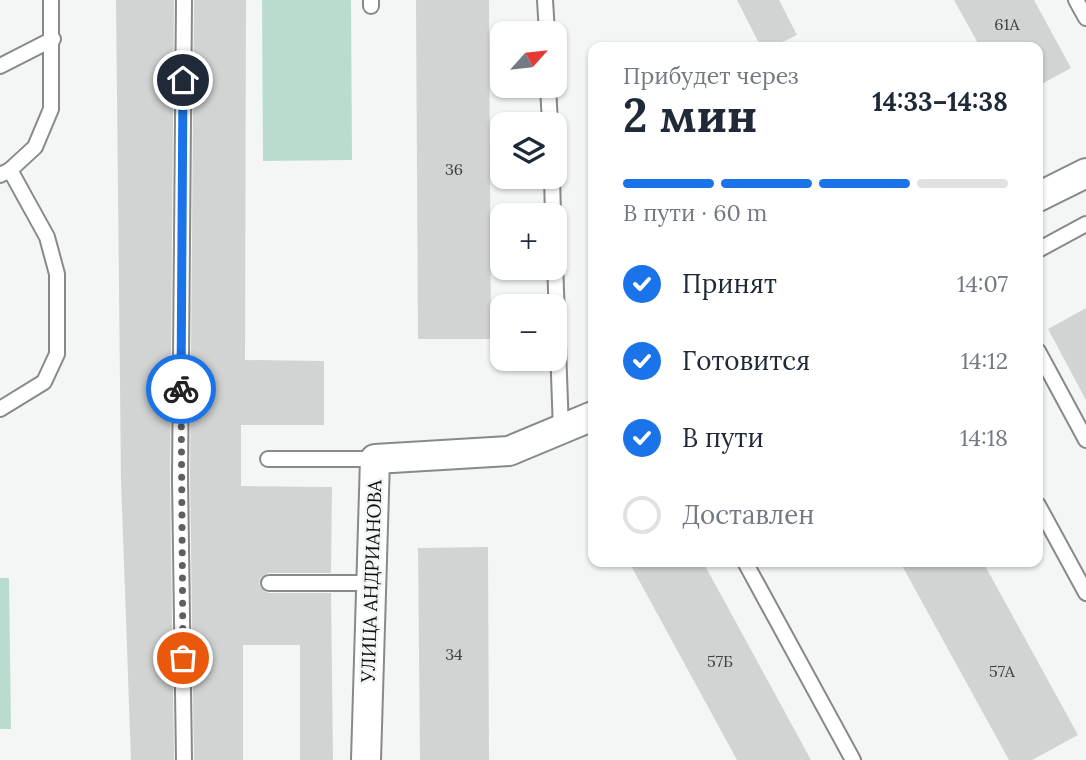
<!DOCTYPE html>
<html lang="ru">
<head>
<meta charset="utf-8">
<style>
  body { margin:0; font-family:Lora,serif; background:#f6f6f7; color:#1f2937; height:100vh; display:flex; flex-direction:column; font-size:26px; white-space:nowrap }
  * { box-sizing:border-box; margin:0 }
  p { font-size:23px; color:#747a83 }
  .icon { flex:none; width:38px; height:38px; fill:none; stroke:currentColor; stroke-width:2; stroke-linecap:round; stroke-linejoin:round }
  .map { position:relative; flex:1; overflow:hidden }
  .details { position:absolute; left:588px; top:42px; width:455px; height:525px; display:flex; flex-direction:column; background:#fff; border-radius:14px; box-shadow:0 2px 5px #0004 }
  .details>* { flex:none }
  .needle { width:46px; rotate:63deg }
  .tools { position:absolute; left:490px; top:21px; display:grid; gap:14px }
  .tools a { display:grid; place-items:center; width:77px; height:77px; border-radius:14px; background:#fff; box-shadow:0 2px 5px #0004; font-size:35px }
  .pin { position:absolute; display:grid; place-items:center; width:60px; height:60px; color:#fff; margin:-30px; border:4px solid #fff; border-radius:50%; box-shadow:0 2px 7px #0007 }
  .courier { position:absolute; display:grid; place-items:center; width:70px; height:70px; margin:-35px; border:5px solid #1a73e8; border-radius:50%; background:#fff; color:#222; box-shadow:0 2px 9px #0007 }
  .summary em { font-style:normal; font-weight:700 }
  .summary div { display:flex; flex-direction:column-reverse }
  .summary { display:flex; align-items:center; justify-content:space-between; height:119px; padding:0 35px }
  h1 { font-size:46px; font-weight:700; line-height:52px }
  .bar { display:grid; grid-template-columns:repeat(4,1fr); gap:10px 7px; align-content:center; height:84px; padding:0 35px }
  .bar i { height:9px; border-radius:5px; background:#e0e1e3 }
  .bar .selected { background:#1a73e8 }
  .bar p { grid-column:span 4 }
  ol { padding:0 35px; list-style:none }
  li { display:flex; align-items:center; gap:21px; height:77px }
  li p { margin-inline-start:auto }
  li .icon { padding:7px; border-radius:50%; background:#1a73e8; color:#fff; stroke-width:4 }
  li:last-child { color:#747a83 }
  li i { width:38px; height:38px; border:4px solid #e0e1e3; border-radius:50% }
  .map>svg:first-child { display:block }
  .green { fill:#badccf }
  .building { fill:#d1d4d3 }
  .lines { fill:none; stroke-linecap:round; stroke-linejoin:round }
  .service-casing { stroke:#878a88; stroke-width:18 }
  .minor-casing { stroke:#878a88; stroke-width:32 }
  .service { stroke:#fff; stroke-width:14 }
  .minor { stroke:#fff; stroke-width:28 }
  .done { stroke:#5e5f5f; stroke-width:7; stroke-dasharray:0 12.6 }
  .route { stroke:#1a73e8; stroke-width:9 }
  .labels { text-anchor:middle; stroke-width:5; stroke-linejoin:round; paint-order:stroke }
  .number-label { font-size:16px; fill:#3e403f }
  .street-label { font-size:19px; fill:#0d0e0e; stroke:#f3f6f5 }
</style>
</head>
<body>
<div class="map">
<svg width="1086" height="760" viewBox="0 0 1086 760">
  <rect width="100%" height="100%" fill="#f3f6f5"/>
  <g class="green">
    <path d="M262,0H351L352,160L263,161Z"/>
    <path d="M0,578H9L11,729H0Z"/>
  </g>
  <g class="building">
    <path d="M116,0H174L170,478L174,760H131L121,479Z"/>
    <path d="M194,0H246L245,360L324,361V425H241V486L332,487L331,573H268L261,578L259,584L264,591L269,593H331L333,760H300V645H243V760H194L190,478Z"/>
    <path d="M416,0H489L491,339H418Z"/>
    <path d="M737,0H779L797,35L772,47H761Z"/>
    <path d="M954,0H1034L1071,68L1038,86V47H980Z"/>
    <path d="M1086,308V400L1048,329Z"/>
    <path d="M488,547L489,760H420L418,548Z"/>
    <path d="M629,562H703L811,760H737Z"/>
    <path d="M900,562H983L1078,735L1032,760H1009Z"/>
  </g>
  <g class="lines">
    <defs>
      <g id="service">
        <path d="M184,0L180,478L184,760"/>
        <path d="M371,0V6"/>
        <path d="M545,0L547,33"/>
        <path d="M1076,0L1086,18"/>
        <path d="M0,66L53,39"/>
        <path d="M548,86L550,124"/>
        <path d="M0,175L10,170L35,147L51,109V0"/>
        <path d="M552,177L553,215"/>
        <path d="M1038,250L1086,224"/>
        <path d="M555,262L561,431"/>
        <path d="M1038,351L1086,440"/>
        <path d="M0,409L44,382L57,354V274L47,237L10,170"/>
        <path d="M268,459H375"/>
        <path d="M1038,505L1086,593"/>
        <path d="M745,562L853,760"/>
        <path d="M269,583H371"/>
      </g>
      <g id="minor">
        <path d="M1038,197L1086,173"/>
        <path d="M366,760L375,459L509,451L593,416"/>
      </g>
    </defs>
    <use href="#service" class="service-casing"/>
    <use href="#minor" class="minor-casing"/>
    <use href="#service" class="service"/>
    <use href="#minor" class="minor"/>
  </g>
  <g class="lines">
    <path class="done" d="M181,389L183,658"/>
    <path class="route" d="M181,389L183,80"/>
  </g>
  <g class="labels">
    <g class="number-label">
      <text x="1007" y="30">61А</text>
      <text x="454" y="175">36</text>
      <text x="454" y="660">34</text>
      <text x="720" y="667">57Б</text>
      <text x="1002" y="677">57А</text>
    </g>
    <g class="street-label">
      <text transform="translate(371 581) rotate(-88)" y="7">УЛИЦА АНДРИАНОВА</text>
    </g>
  </g>
</svg>
<div class="tools">
<a><svg class="needle" viewBox="-14 -14 28 28"><path d="M0-13l5 13h-10z" fill="#e53935"/><path d="M0 13l5-13h-10z" fill="#747a83"/></svg></a>
<a><svg class="icon" aria-label="layers" viewBox="0 0 24 24"><path d="M12 4l9 5-9 5-9-5zM3 14l9 5 9-5"/></svg></a>
<a>+</a>
<a>−</a>
</div>
<div class="pin" style="left:183px;top:658px;background:#ea580c"><svg class="icon" aria-label="bag" viewBox="0 0 24 24"><path d="M5 8h14l-1 12H6zM9 8a3 3 0 0 1 6 0"/></svg></div>
<div class="pin" style="left:183px;top:80px;background:#1f2937"><svg class="icon" aria-label="home" viewBox="0 0 24 24"><path d="M3 11l9-7 9 7M6 9v11h12V9"/></svg></div>
<div class="courier" style="left:181px;top:389px"><svg class="icon" aria-label="bike" viewBox="0 0 24 24"><circle cx="6" cy="16" r="4"/><circle cx="18" cy="16" r="4"/><path d="M6 16l4-8h5l3 8M10 8l3 8H6M13 5h3"/></svg></div>
<section class="details">
<div class="summary"><div><h1>2 мин</h1><p>Прибудет через</p></div><em>14:33–14:38</em></div>
<div class="bar"><i class="selected"></i><i class="selected"></i><i class="selected"></i><i></i><p>В пути · 60 m</p></div>
<ol>
<li><svg class="icon" aria-label="check" viewBox="0 0 24 24"><path d="M5 12l5 5 9-10"/></svg>Принят<p>14:07</p></li>
<li><svg class="icon" aria-label="check" viewBox="0 0 24 24"><path d="M5 12l5 5 9-10"/></svg>Готовится<p>14:12</p></li>
<li><svg class="icon" aria-label="check" viewBox="0 0 24 24"><path d="M5 12l5 5 9-10"/></svg>В пути<p>14:18</p></li>
<li><i></i>Доставлен</li>
</ol>
</section>
</div>
</body>
</html>
